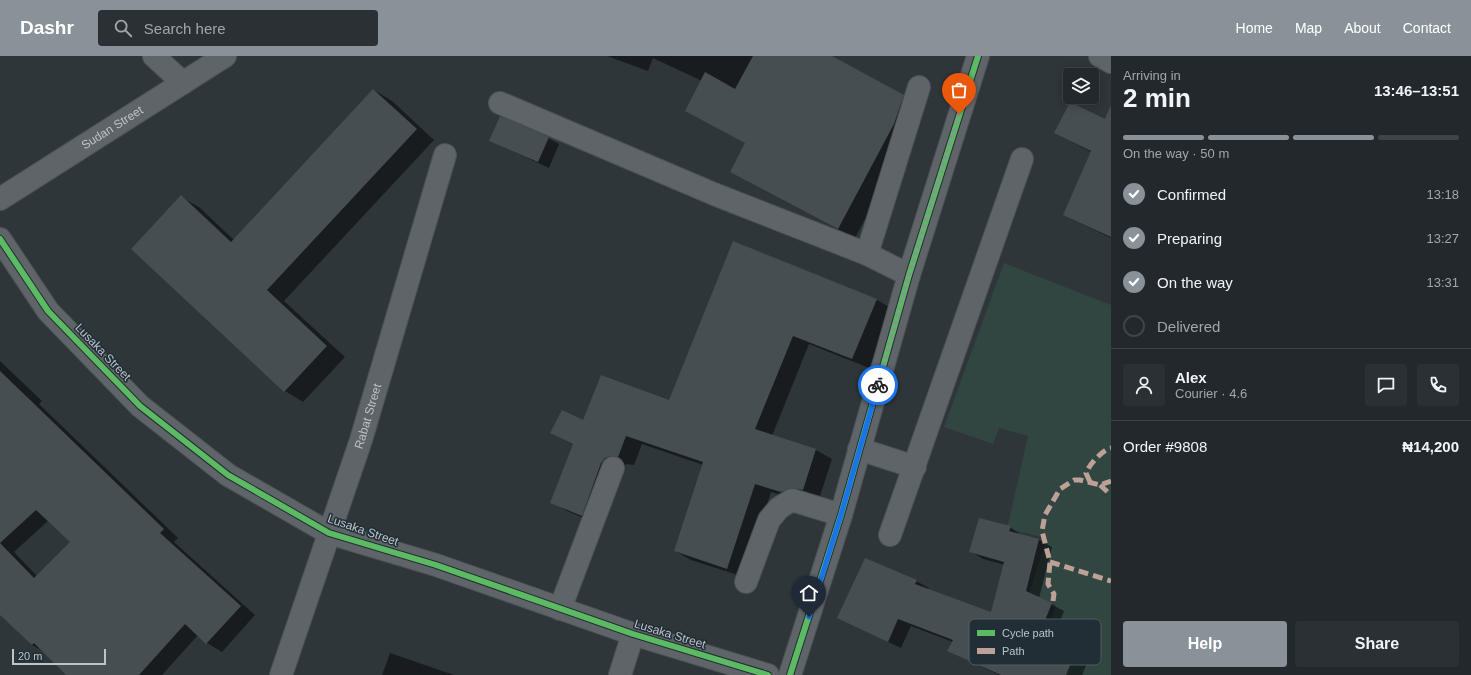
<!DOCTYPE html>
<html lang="en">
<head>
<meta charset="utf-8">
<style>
  body { margin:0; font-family:Arial,sans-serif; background:#2a3034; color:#f1f3f6; height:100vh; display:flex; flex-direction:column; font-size:15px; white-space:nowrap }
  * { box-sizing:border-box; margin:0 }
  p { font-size:13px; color:#a2a6a9 }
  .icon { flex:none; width:22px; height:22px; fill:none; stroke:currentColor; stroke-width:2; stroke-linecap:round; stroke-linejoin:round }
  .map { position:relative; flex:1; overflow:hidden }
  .side { display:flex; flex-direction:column; background:#22282c; width:360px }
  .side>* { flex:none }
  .controls { position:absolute; left:1063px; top:12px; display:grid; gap:8px }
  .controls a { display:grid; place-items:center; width:36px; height:36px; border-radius:4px; background:#22282c; box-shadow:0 2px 10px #0003,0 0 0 1px #3f4448; font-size:20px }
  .scale { position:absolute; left:12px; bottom:10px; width:94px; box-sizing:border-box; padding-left:4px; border:2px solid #bac4ca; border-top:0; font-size:11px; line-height:14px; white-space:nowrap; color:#bac4ca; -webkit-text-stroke:3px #222e35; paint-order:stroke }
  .pin { position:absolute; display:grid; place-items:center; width:34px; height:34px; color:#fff; margin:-41px -17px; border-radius:50% 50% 50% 0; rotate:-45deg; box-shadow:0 0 4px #0007 }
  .pin .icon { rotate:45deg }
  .courier { position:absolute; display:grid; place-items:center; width:40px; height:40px; margin:-20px; border:3px solid #1a73e8; border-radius:50%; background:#fff; color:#222; box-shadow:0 1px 5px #0007 }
  .headline em { font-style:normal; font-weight:600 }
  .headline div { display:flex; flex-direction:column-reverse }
  .headline { display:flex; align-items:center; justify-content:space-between; height:68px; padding:0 12px }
  h1 { font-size:26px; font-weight:600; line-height:30px }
  .bar { display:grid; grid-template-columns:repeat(4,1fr); gap:6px 4px; align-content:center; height:48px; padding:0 12px }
  .bar i { height:5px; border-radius:3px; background:#3f4448 }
  .bar .current { background:#899298 }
  .bar p { grid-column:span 4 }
  .line { display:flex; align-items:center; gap:10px; padding:0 12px; border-top:1px solid #3f4448 }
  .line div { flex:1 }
  .round { display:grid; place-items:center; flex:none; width:42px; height:42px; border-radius:4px; background:#2a3034 }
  ol { padding:0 12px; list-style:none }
  li { display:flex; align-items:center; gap:12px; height:44px }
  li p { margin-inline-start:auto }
  li .icon { padding:4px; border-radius:50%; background:#899298; color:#fff; stroke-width:4 }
  li:last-child { color:#a2a6a9 }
  li i { width:22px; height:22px; border:2px solid #3f4448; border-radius:50% }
  .cta { display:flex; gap:8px; margin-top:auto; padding:8px 12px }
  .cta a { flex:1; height:46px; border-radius:4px; background:#899298; color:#fff; font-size:16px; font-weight:600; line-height:46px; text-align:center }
  .cta a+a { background:#2a3034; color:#f1f3f6 }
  header { display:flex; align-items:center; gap:24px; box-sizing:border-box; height:56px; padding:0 20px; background:#899298; color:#fff }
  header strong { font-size:19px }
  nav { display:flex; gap:22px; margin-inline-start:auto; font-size:14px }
  .search { width:280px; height:36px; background:#2a3034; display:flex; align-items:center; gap:10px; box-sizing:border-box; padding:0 14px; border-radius:4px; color:#a2a6a9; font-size:15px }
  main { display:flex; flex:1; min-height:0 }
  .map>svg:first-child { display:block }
  .green { fill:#314541 }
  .shadow { fill:#0007; fill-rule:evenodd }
  .building { fill:#474e52; fill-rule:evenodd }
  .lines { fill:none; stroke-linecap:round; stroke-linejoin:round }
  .minor-casing { stroke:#4c5255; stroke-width:24 }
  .minor { stroke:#5e6468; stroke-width:22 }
  .quiet { stroke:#bda197; stroke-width:5; stroke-dasharray:10 5; stroke-linecap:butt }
  .cycleway-casing { stroke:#222e35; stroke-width:8 }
  .cycleway { stroke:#5cba63; stroke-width:6 }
  .done { stroke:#899298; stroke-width:4; stroke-dasharray:0 7.2 }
  .route { stroke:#1a73e8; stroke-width:5 }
  .labels { text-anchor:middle; stroke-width:3; stroke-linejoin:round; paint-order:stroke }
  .street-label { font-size:12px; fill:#bac4ca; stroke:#222e35 }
  .key { fill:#222e35; stroke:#505b62; stroke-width:1 }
  .key-label { font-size:11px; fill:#bac4ca }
</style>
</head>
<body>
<header>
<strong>Dashr</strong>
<div class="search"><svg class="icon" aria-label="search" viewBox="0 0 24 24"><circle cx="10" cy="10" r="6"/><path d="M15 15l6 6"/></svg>Search here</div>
<nav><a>Home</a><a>Map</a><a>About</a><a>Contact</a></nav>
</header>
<main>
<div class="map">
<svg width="1111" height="619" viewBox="0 0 1111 619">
  <rect width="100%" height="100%" fill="#2e363a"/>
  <path class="green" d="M1004,207L1111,249V619H1059L1061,582L1064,570L1051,565L1056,549L1029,538L1047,482L1007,473L1028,380L999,372L993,388L944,371Z"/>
  <g class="shadow">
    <path d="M607,0H830L919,49L910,78L855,182L747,125L746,87L702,25L653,2L648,15Z"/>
    <path d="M374,34L392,45L434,84L284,245L345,301L303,346L285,335L132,193L181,141L199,151L234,184Z"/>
    <path d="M1111,67V182L1064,159L1091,96L1055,77Z"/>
    <path d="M548,82L559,88L549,112L491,85Z"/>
    <path d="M734,186L877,244L893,253L869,312L809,288L772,380L816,394L832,403L819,443L798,445L771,436L744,521L691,504L675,495L703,409L642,388L634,409L627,408L622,411L598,468L567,455L551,446L574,389L552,377L583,365L670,345Z"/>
    <path d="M0,305L42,345L39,348L178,482L174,486L255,559L222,596L207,587L198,579L162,619H67L43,595L32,589L0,549ZM49,464L71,486L37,520L14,496Z"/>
    <path d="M1010,471L1023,480L1039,484L1052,491L1039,542L1064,555L1057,573L1094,591L1082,619H999L949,595L953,586L911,570L901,592L839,562L916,525L929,532L928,534L992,557L1005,509L983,503L970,495Z"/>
    <path d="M390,597L454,619H382Z"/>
  </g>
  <g class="building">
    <path d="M753,0H832L904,39L894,68L838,173L730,116L745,87L685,55L705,16L735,33Z"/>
    <path d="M373,33L417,73L267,234L327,290L284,336L131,193L181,139L231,186Z"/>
    <path d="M1070,46L1105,63L1111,49V181L1063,159L1091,95L1054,77Z"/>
    <path d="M500,60L549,81L538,106L489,85Z"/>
    <path d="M733,185L877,243L852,303L793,280L755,373L816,393L803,434L791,432L781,436L755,428L727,513L674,495L703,406L626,380L618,401L611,400L605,402L601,407L582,460L550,447L573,388L550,377L562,354L583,364L601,319L669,344Z"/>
    <path d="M0,315L164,473L160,477L241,550L206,588L185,568L139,619H66L34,587L32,589L0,559ZM36,454L70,486L34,522L0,487Z"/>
    <path d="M979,462L1011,470L1009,475L1039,483L1026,535L1052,547L1044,567L1081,583L1066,619H1001L947,595L953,584L898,563L888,586L837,562L865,502L917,524L915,528L991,556L1004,506L969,496Z"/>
  </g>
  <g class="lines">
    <defs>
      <g id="minor">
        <path d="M154,0L183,27"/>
        <path d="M1100,0L1111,6"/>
        <path d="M500,47L714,138L867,198L909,219"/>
        <path id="s1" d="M0,143L225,0"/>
        <path d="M0,183L48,255L140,350L228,419L329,477L436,509L633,578L768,619"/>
        <path d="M867,198L919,31"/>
        <path d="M859,393L915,411"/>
        <path d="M890,479L1022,103"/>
        <path d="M746,526L769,464L779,452L792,444L841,459"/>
        <path d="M560,553L613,412"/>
        <path id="s2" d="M281,619L361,384L445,99"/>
        <path d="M620,619L633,578"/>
        <path d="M790,619L841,459L909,219L978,0"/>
      </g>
    </defs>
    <use href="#minor" class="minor-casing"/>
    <use href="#minor" class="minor"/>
    <g class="quiet">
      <path d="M1090,426L1086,417C1089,409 1103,393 1111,392"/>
      <path d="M1100,429L1111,439"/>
      <path d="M1050,506L1111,525"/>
      <path d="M1053,545L1054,538L1048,528L1050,506L1042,475L1045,459L1060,433L1074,424H1080L1100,429L1111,425"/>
    </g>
    <defs>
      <g id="cycleway">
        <path d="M0,183L48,255L140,350L228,419L329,477L436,509L633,578L768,619"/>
        <path d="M790,619L841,459L909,219L978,0"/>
      </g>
    </defs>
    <use href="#cycleway" class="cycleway-casing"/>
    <use href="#cycleway" class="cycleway"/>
  </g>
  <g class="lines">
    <path class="done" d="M878,329L909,219L959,58"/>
    <path class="route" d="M809,561L841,459L878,329"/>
  </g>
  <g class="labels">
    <g class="street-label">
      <text dy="4" stroke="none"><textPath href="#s1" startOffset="133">Sudan Street</textPath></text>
      <text transform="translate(103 296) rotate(46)" y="4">Lusaka Street</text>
      <text dy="4" stroke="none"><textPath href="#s2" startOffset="273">Rabat Street</textPath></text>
      <text transform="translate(363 474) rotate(19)" y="4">Lusaka Street</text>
      <text transform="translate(670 578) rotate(17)" y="4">Lusaka Street</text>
    </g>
  </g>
  <rect x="969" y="563" width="132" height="46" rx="6" class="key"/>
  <rect x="977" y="574" width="18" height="6" fill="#5cba63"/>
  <rect x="977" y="592" width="18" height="6" fill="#bda197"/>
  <g class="key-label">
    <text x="1002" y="581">Cycle path</text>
    <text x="1002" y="599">Path</text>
  </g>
</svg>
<div class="controls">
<a><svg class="icon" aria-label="layers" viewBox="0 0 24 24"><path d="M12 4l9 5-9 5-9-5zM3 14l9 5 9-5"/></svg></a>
</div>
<div class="scale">20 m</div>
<div class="pin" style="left:959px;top:58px;background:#ea580c"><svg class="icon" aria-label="bag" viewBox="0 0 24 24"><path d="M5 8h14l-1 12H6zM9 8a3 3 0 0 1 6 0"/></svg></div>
<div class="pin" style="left:809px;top:561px;background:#1f2937"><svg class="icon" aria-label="home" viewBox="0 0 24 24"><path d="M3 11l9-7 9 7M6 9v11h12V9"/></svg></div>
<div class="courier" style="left:878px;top:329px"><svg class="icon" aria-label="bike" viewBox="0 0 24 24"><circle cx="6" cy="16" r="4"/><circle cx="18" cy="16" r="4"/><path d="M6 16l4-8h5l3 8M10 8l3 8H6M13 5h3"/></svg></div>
</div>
<section class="side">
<div class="headline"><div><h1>2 min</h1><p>Arriving in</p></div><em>13:46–13:51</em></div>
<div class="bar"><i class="current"></i><i class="current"></i><i class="current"></i><i></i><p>On the way · 50 m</p></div>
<ol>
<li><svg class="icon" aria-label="check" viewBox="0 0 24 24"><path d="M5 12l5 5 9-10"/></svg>Confirmed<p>13:18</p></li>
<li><svg class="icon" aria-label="check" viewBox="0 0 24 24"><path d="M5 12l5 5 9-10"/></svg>Preparing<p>13:27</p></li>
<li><svg class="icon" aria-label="check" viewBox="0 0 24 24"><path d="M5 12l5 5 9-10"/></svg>On the way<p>13:31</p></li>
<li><i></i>Delivered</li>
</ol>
<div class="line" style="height:72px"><a class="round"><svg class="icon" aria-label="person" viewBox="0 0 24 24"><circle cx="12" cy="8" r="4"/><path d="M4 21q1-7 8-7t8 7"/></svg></a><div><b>Alex</b><p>Courier · 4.6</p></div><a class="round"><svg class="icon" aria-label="chat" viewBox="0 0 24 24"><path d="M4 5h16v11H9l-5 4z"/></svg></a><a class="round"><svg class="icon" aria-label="phone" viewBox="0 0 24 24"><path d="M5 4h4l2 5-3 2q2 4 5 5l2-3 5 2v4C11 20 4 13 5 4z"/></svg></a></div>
<div class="line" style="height:52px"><div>Order #9808</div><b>₦14,200</b></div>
<div class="cta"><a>Help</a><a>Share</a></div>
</section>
</main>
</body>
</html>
